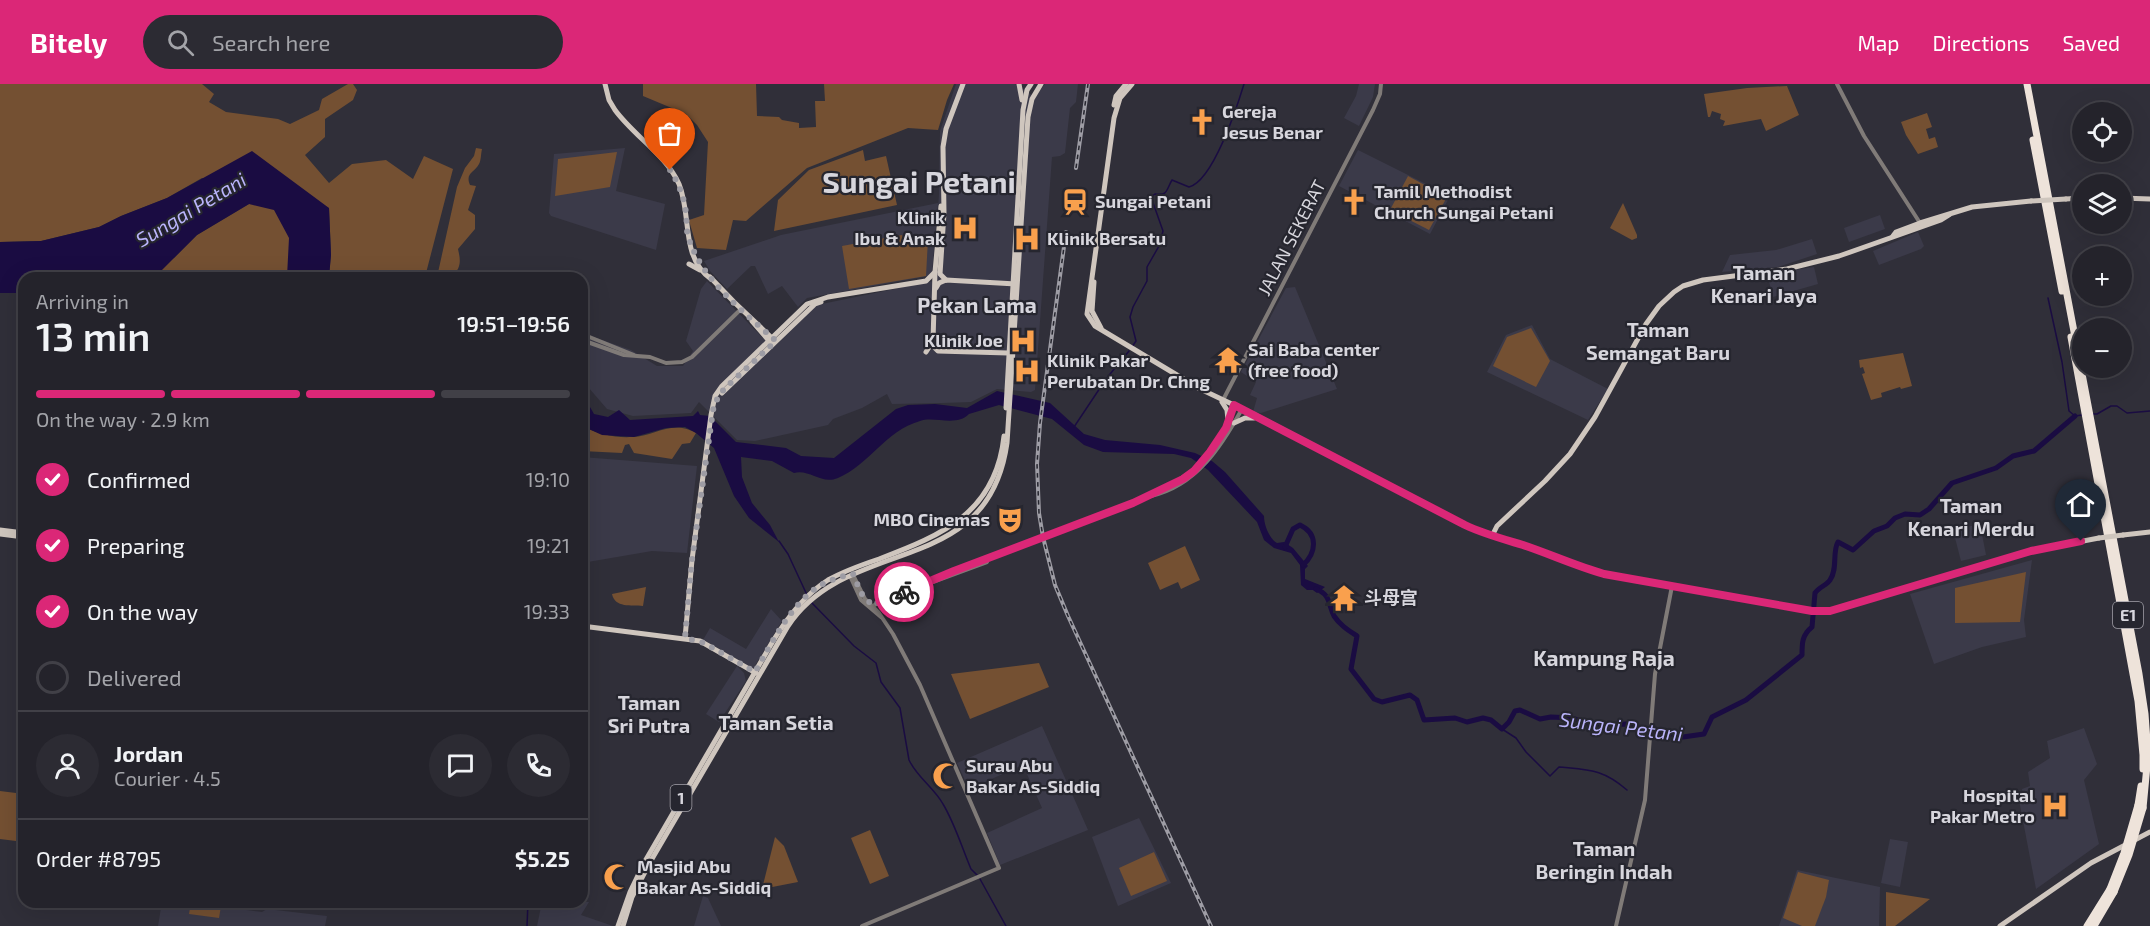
<!DOCTYPE html>
<html lang="en">
<head>
<meta charset="utf-8">
<style>
  body { margin:0; font-family:"Exo 2","Noto Sans SC",sans-serif; background:#2c2b33; color:#f1f3f6; height:100vh; display:flex; flex-direction:column; font-size:22px; white-space:nowrap }
  * { box-sizing:border-box; margin:0 }
  p { font-size:20px; color:#a3a4a9 }
  .icon { flex:none; width:33px; height:33px; fill:none; stroke:currentColor; stroke-width:2; stroke-linecap:round; stroke-linejoin:round }
  .map { position:relative; flex:1; overflow:hidden }
  .drawer { position:absolute; left:18px; top:188px; width:570px; height:636px; display:flex; flex-direction:column; background:#24232b; border-radius:18px; box-shadow:0 6px 24px #0002,0 0 0 2px #414047 }
  .drawer>* { flex:none }
  .controls { position:absolute; left:2072px; top:18px; display:grid; gap:12px }
  .controls a { display:grid; place-items:center; width:60px; height:60px; border-radius:50%; background:#24232b; box-shadow:0 6px 24px #0002,0 0 0 2px #414047; font-size:30px }
  .pin { position:absolute; display:grid; place-items:center; width:51px; height:51px; color:#fff; margin:-62px -26px; border-radius:50% 50% 50% 0; rotate:-45deg; box-shadow:0 0 6px #0007 }
  .pin .icon { rotate:45deg }
  .courier { position:absolute; display:grid; place-items:center; width:60px; height:60px; margin:-30px; border:4px solid #db2777; border-radius:50%; background:#fff; color:#222; box-shadow:0 2px 8px #0007 }
  .headline em { font-style:normal; font-weight:600 }
  .headline div { display:flex; flex-direction:column-reverse }
  .headline { display:flex; align-items:center; justify-content:space-between; height:102px; padding:0 18px }
  h1 { font-size:39px; font-weight:600; line-height:45px }
  .bar { display:grid; grid-template-columns:repeat(4,1fr); gap:9px 6px; align-content:center; height:72px; padding:0 18px }
  .bar i { height:8px; border-radius:4px; background:#414047 }
  .bar .selected { background:#db2777 }
  .bar p { grid-column:span 4 }
  .line { display:flex; align-items:center; gap:15px; padding:0 18px; border-top:2px solid #414047 }
  .line div { flex:1 }
  .round { display:grid; place-items:center; flex:none; width:63px; height:63px; border-radius:32px; background:#2c2b33 }
  ol { padding:0 18px; list-style:none }
  li { display:flex; align-items:center; gap:18px; height:66px }
  li p { margin-inline-start:auto }
  li .icon { padding:6px; border-radius:50%; background:#db2777; color:#fff; stroke-width:4 }
  li:last-child { color:#a3a4a9 }
  li i { width:33px; height:33px; border:3px solid #414047; border-radius:50% }
  header { display:flex; align-items:center; gap:36px; box-sizing:border-box; height:84px; padding:0 30px; background:#db2777; color:#fff }
  header strong { font-size:28px }
  nav { display:flex; gap:33px; margin-inline-start:auto; font-size:21px }
  .search { width:420px; height:54px; background:#2c2b33; display:flex; align-items:center; gap:15px; box-sizing:border-box; padding:0 21px; border-radius:33px; color:#a3a4a9; font-size:22px }
  .map>svg:first-child { display:block }
  .built { fill:#3b3a49 }
  .green { fill:#745032 }
  .water { fill:#1a0c42 }
  .lines { fill:none; stroke-linecap:round; stroke-linejoin:round }
  .stream { stroke:#1a0c42; stroke-width:1.5 }
  .river { stroke:#1a0c42; stroke-width:5 }
  .minor { stroke:#807b78; stroke-width:4 }
  .major { stroke:#cfc6be; stroke-width:5 }
  .highway { stroke:#eee3da; stroke-width:7 }
  .rail-casing { stroke:#9e9da5; stroke-width:4 }
  .rail { stroke:#26262f; stroke-width:1.5; stroke-dasharray:4.5; stroke-linecap:butt }
  .minor-bridge { stroke:#807b78; stroke-width:4 }
  .major-bridge { stroke:#cfc6be; stroke-width:5 }
  .highway-bridge { stroke:#eee3da; stroke-width:7 }
  .done { stroke:#9d9ca4; stroke-width:6; stroke-dasharray:0 10.8 }
  .route { stroke:#db2777; stroke-width:8 }
  .labels { text-anchor:middle; stroke-width:4.5; stroke-linejoin:round; paint-order:stroke }
  .shield { fill:#26262f; stroke:#a2a1a9; stroke-width:1.5 }
  .shield-label { font-size:16px; font-weight:bold; fill:#d7d6dd }
  .poi-label { font-size:18px; font-weight:bold; fill:#d7d6dd; stroke:#26262f; text-anchor:start }
  .street-label { font-size:18px; fill:#d7d6dd; stroke:#26262f }
  .water-label { font-size:20px; font-style:italic; fill:#bab4fb; stroke:#26262f }
  .neighbourhood-label { font-size:20px; font-weight:bold; fill:#d7d6dd; stroke:#26262f }
  .quarter-label { font-size:21px; font-weight:bold; fill:#d7d6dd; stroke:#26262f }
  .town-label { font-size:30px; font-weight:bold; fill:#d7d6dd; stroke:#26262f }
</style>
</head>
<body>
<header>
<strong>Bitely</strong>
<div class="search"><svg class="icon" aria-label="search" viewBox="0 0 24 24"><circle cx="10" cy="10" r="6"/><path d="M15 15l6 6"/></svg>Search here</div>
<nav><a>Map</a><a>Directions</a><a>Saved</a></nav>
</header>
<div class="map">
<svg width="2150" height="842" viewBox="0 0 2150 842">
  <rect width="100%" height="100%" fill="#302f39"/>
  <g class="built">
    <path d="M956,0H1015L1035,13L1045,0H1078L1076,18L1070,24L1065,69L1060,72L1052,73L1035,306L1031,308L997,305L971,318L942,319L892,320L887,310L862,324L833,335L828,341L755,357L737,356L699,318L691,329L633,332L607,325L582,296V249L631,266L657,282H683L693,267L686,257L701,205L707,197L763,254L776,261L817,221L933,197L939,110L940,47Z"/>
    <path d="M1359,0H1375L1373,13L1359,42L1344,34L1356,12Z"/>
    <path d="M625,64L616,107L665,120L656,166L551,132L549,129L554,70Z"/>
    <path d="M1358,66L1450,112L1430,150L1339,102Z"/>
    <path d="M938,119L932,189L928,192L807,214L798,223L782,202L768,210L755,182H751L727,205L710,187L704,177L781,151Z"/>
    <path d="M1880,131L1885,145L1849,158L1844,144Z"/>
    <path d="M1918,148L1924,162L1921,165L1879,181L1873,167Z"/>
    <path d="M1812,155L1817,170L1778,183L1722,188L1730,171L1776,166Z"/>
    <path d="M1814,183L1818,200L1773,213L1767,190Z"/>
    <path d="M1295,203L1337,305L1261,329L1253,328L1257,314L1250,311L1256,298L1241,288L1286,204Z"/>
    <path d="M1532,241L1550,275L1608,305L1588,336L1487,288L1506,251Z"/>
    <path d="M582,373L697,382L687,469L652,467L582,479Z"/>
    <path d="M1980,440L1986,471L1961,477L1953,446Z"/>
    <path d="M2032,476L2024,536L2026,553L1982,563L1934,580L1910,510Z"/>
    <path d="M771,525L782,537L753,585L703,556L710,544L746,565Z"/>
    <path d="M737,582L744,589L746,597L719,638L706,630Z"/>
    <path d="M1042,642L1088,746L1000,781L987,749L1042,724L1023,681L969,705L957,679Z"/>
    <path d="M2084,644L2097,680L2084,696L2099,760L2036,805L2019,716L2023,715L2022,705L2030,702L2028,688L2050,674L2047,657Z"/>
    <path d="M1139,734L1171,799L1118,822L1092,753Z"/>
    <path d="M1890,755L1908,758L1900,803L1881,799Z"/>
    <path d="M1797,786L1880,803L1879,842H1779Z"/>
    <path d="M703,812L708,814L721,842H694Z"/>
    <path d="M162,818H217L234,820L239,825L262,828L267,825L327,832L325,842H158Z"/>
    <path d="M542,818H589L581,831L613,842H537Z"/>
  </g>
  <g class="green">
    <path d="M0,0H202L214,10L209,18L226,28L278,35L290,40L319,26L322,15L348,0H353L357,6L353,16L325,35V53L305,71L329,99L352,80L386,76L413,95L424,72L453,85L425,193H329L331,170L329,124L202,94L167,114L121,132L99,143L41,157L0,158Z"/>
    <path d="M643,0H756L757,32L779,33L782,36L799,39V44L816,43L815,17H825L824,0H954L947,16L938,46L908,44L807,84L746,137L733,136L726,166L697,164L690,140L689,136L704,131L708,58L697,41L686,30L643,12Z"/>
    <path d="M1787,2L1799,31L1766,47L1761,35L1723,42L1725,37L1720,35L1721,30L1712,27L1710,33H1708L1704,10L1747,4Z"/>
    <path d="M1927,29L1932,43L1926,45L1929,55L1935,53L1938,63L1918,70L1906,51L1901,38Z"/>
    <path d="M476,64L482,65C481,69 481,77 479,80C474,89 465,89 470,101L476,102L468,126L475,131V145L458,165C461,178 461,183 452,193H437L457,103L465,84L474,72Z"/>
    <path d="M863,66L865,77L886,72L897,121L774,147L778,116L809,86Z"/>
    <path d="M617,68L610,103L555,112L558,75Z"/>
    <path d="M1408,92L1447,113L1429,146L1390,126Z"/>
    <path d="M1623,119L1637,151V154L1632,156L1610,144Z"/>
    <path d="M249,120L278,121L295,154L296,193L116,194L174,174L197,151Z"/>
    <path d="M902,151L903,153H914L915,156L928,155L926,192L849,205L842,162Z"/>
    <path d="M1531,244L1550,277L1536,303L1493,282L1507,253Z"/>
    <path d="M1903,269L1912,302L1901,305L1900,303L1881,309L1882,313L1871,316L1862,290L1865,289L1863,283L1860,284L1859,276Z"/>
    <path d="M582,342C599,350 614,354 632,353C657,352 671,335 696,349L690,359L682,360L672,375L634,369L629,360L625,361L622,369L582,367Z"/>
    <path d="M1185,462L1200,496L1181,505L1178,498L1160,506L1148,479Z"/>
    <path d="M2026,488L2020,538L1955,539V504Z"/>
    <path d="M646,503L643,522C631,521 615,524 612,510Z"/>
    <path d="M1039,579L1049,603L970,635L951,590Z"/>
    <path d="M0,707L24,710V758L0,755Z"/>
    <path d="M870,746L889,792L870,800L851,754Z"/>
    <path d="M775,753L784,762L798,798L762,805Z"/>
    <path d="M1154,768L1167,797L1131,812L1119,784Z"/>
    <path d="M1798,788L1829,796L1826,813L1815,842H1802L1783,834Z"/>
    <path d="M1886,808L1930,815L1895,842H1886Z"/>
    <path d="M191,818L221,822L219,834L189,830Z"/>
  </g>
  <g class="water">
    <path d="M252,67L329,124L331,171L329,193H287L289,154L274,126L249,120L197,151L155,193L24,194V209H0V158L41,157L99,143L121,132L167,114Z"/>
    <path d="M997,307L1050,319L1084,350L1105,356L1160,361L1195,369L1212,377L1225,388L1264,432C1264,441 1269,454 1277,459L1284,458L1293,464L1308,482L1305,485V495L1325,503L1317,509L1313,506H1307L1301,501L1300,481L1291,469L1274,464L1264,456L1257,438L1208,386L1191,374L1174,370L1103,368L1084,361L1052,335L999,321L969,330C957,343 934,332 920,337C885,347 869,381 838,394C821,401 810,385 794,389L772,377L741,373L742,393L752,419L770,441L779,458L749,434L734,412L714,364L696,349L685,343L666,344L634,353L602,351L582,342V309L594,330L608,333L619,326L630,336L693,332L698,327L700,331L710,332L736,358L786,364L801,372L834,374L896,325L908,321L935,320L967,324Z"/>
  </g>
  <g class="lines">
    <g class="stream">
      <path d="M2048,214L2062,278L2069,327L2075,332L2082,331"/>
      <path d="M1132,263L1136,257L1130,233L1133,223L1147,197V183L1159,162L1163,147L1151,113L1155,110C1168,112 1166,106 1172,96L1189,103C1213,97 1237,23 1244,0"/>
      <path d="M2092,330H2097L2111,322H2117L2127,329L2150,327"/>
      <path d="M1074,343L1106,295L1129,267"/>
      <path d="M779,457L788,470L807,511"/>
      <path d="M811,518L854,562L876,579L881,598L900,624L909,676C917,693 934,704 943,720C955,740 962,764 971,785L977,791"/>
      <path d="M1502,645L1516,654L1526,668L1550,692L1559,683C1590,686 1603,685 1627,706"/>
      <path d="M980,795L1006,842"/>
      <path d="M527,842L528,818"/>
    </g>
    <g class="river">
      <path d="M1285,463L1293,445L1300,441C1319,450 1316,469 1303,481"/>
      <path d="M1316,505C1331,511 1328,520 1334,532C1340,541 1348,546 1357,552L1351,585L1374,615L1382,618L1410,611L1417,616L1424,636L1455,634L1467,638L1483,634L1491,636L1502,645L1509,638L1515,627L1520,626L1540,635L1551,633L1572,634L1593,641L1627,640L1637,645L1665,648L1683,653L1704,650L1712,633L1746,616L1802,571C1802,559 1802,551 1812,543L1815,509C1819,503 1827,501 1830,496C1838,485 1832,468 1838,458L1853,466L1874,447L1887,442L1895,434L1905,430L1920,431L1929,425L1952,399L1996,384L2013,372L2034,367L2075,332"/>
      <path d="M582,592L584,614L582,616"/>
    </g>
    <g class="minor">
      <path d="M1837,0L1864,52L1920,139"/>
      <path d="M582,250L634,271"/>
      <path d="M582,256L624,271L650,273L666,279L682,278L692,273L741,225"/>
      <path d="M1222,318L1373,26L1380,10L1381,0"/>
      <path d="M1157,408C1188,392 1210,378 1226,344C1229,336 1231,328 1234,321"/>
      <path d="M1151,412C1196,402 1221,363 1242,325"/>
      <path d="M853,491L865,515L879,529L893,550L920,601L999,784L862,842"/>
      <path d="M850,492L861,516L881,533"/>
      <path d="M941,493L974,480"/>
      <path d="M873,522L881,517L987,478"/>
      <path d="M1616,842L1645,716L1655,590L1672,502"/>
    </g>
    <g class="major">
      <path d="M605,0L609,16L615,26C634,52 666,71 679,100C692,131 680,173 711,195"/>
      <path d="M1019,0L1022,16"/>
      <path d="M1132,0L1120,14L1114,34L1087,230L1095,242L1197,303"/>
      <path d="M1114,21L1116,12L1126,0"/>
      <path d="M2121,114L2150,115"/>
      <path d="M2066,115L2082,114"/>
      <path d="M1893,152L1896,148L1920,139L1972,123L2031,117"/>
      <path d="M689,180L700,186"/>
      <path d="M710,193L734,218L774,256"/>
      <path d="M946,196L940,190L944,129L943,63L946,45L963,0"/>
      <path d="M1094,198L1092,227L1101,244"/>
      <path d="M936,204L939,199L946,196L1016,200"/>
      <path d="M752,237L771,259"/>
      <path d="M933,257L934,263L938,267L1008,269"/>
      <path d="M926,268L933,257L935,188L941,122"/>
      <path d="M1196,303L1255,331L1465,441C1487,451 1509,456 1532,464C1556,473 1579,483 1604,490L1812,527H1830L2031,467L2099,454"/>
      <path d="M722,309L815,220L821,218"/>
      <path d="M1222,318L1227,326L1228,336"/>
      <path d="M1006,324L1023,26L1027,6L1031,0"/>
      <path d="M1234,339L1245,334H1254"/>
      <path d="M0,446L24,449"/>
      <path d="M0,450L24,453"/>
      <path d="M2123,451L2150,448"/>
      <path d="M1492,452L1497,442L1545,397L1570,370L1595,333L1646,240L1659,222L1674,208L1683,202L1703,196L1787,185L1839,172L1941,136L1949,131"/>
      <path d="M582,542L700,557L756,589"/>
      <path d="M685,554L692,476L711,331L715,312L722,302L807,220L828,213L926,197L935,188"/>
      <path d="M618,842L630,808L644,779L773,557C787,534 804,511 828,496C844,487 861,481 879,475C943,451 996,428 1004,352"/>
      <path d="M623,842L632,813L649,780L788,542C849,450 988,496 1007,359L1028,33L1032,15L1041,0"/>
      <path d="M2000,842L2091,779L2150,748"/>
    </g>
    <g class="highway">
      <path d="M2027,0L2139,590L2145,630L2148,671L2143,724"/>
      <path d="M2033,56L2062,207"/>
      <path d="M2071,253L2138,617L2143,671V685"/>
      <path d="M2138,721L2141,702"/>
      <path d="M2087,842L2110,805"/>
      <path d="M2094,842L2114,808"/>
    </g>
    <defs>
      <g id="rail">
        <path d="M1076,84L1088,0"/>
        <path d="M1066,148L1040,339L1037,380L1039,429L1043,453L1055,501L1068,532L1211,842"/>
      </g>
    </defs>
    <use href="#rail" class="rail-casing"/>
    <use href="#rail" class="rail"/>
    <path class="minor-bridge" d="M974,480L1151,412"/>
    <g class="major-bridge">
      <path d="M2031,117L2066,115"/>
      <path d="M2099,454L2123,451"/>
    </g>
    <g class="highway-bridge">
      <path d="M2110,805L2124,769L2138,721"/>
      <path d="M2114,808L2129,771L2143,724"/>
    </g>
  </g>
  <g class="lines">
    <path class="done" d="M670,86C679,100 684,113 686,129C687,137 686,145 688,152C701,196 743,227 776,257L724,305L714,320L692,476L685,554L704,559L755,588C773,557 798,505 835,495C842,493 846,490 853,490L861,509L873,522L880,517L904,508"/>
    <path class="route" d="M904,508L954,487L1133,419L1183,395L1194,387L1210,368L1226,344L1234,321L1465,441C1484,450 1503,455 1523,461C1550,470 1576,482 1604,490L1812,527H1830L2031,467L2081,457"/>
  </g>
  <defs>
    <symbol id="church-bare" viewBox="-9 -9 18 18"><path d="M-1.2-6h2.4v3.5h3.3v2.4h-3.3V6h-2.4V-.1h-3.3v-2.4h3.3Z" fill="#f9a04d" stroke="#26262f" stroke-width="2.5" paint-order="stroke"/></symbol>
    <symbol id="station-bare" viewBox="-9 -9 18 18"><path d="M-3-6H3Q5-6 5-4V2Q5 4 3 4L4.5 6H3L1.5 4h-3L-3 6H-4.5L-3 4Q-5 4-5 2V-4Q-5-6-3-6ZM-3.5-4v3h7v-3ZM-3.5 1v1.5H-2V1ZM2 1v1.5H3.5V1Z" fill="#f9a04d" stroke="#26262f" stroke-width="2.5" paint-order="stroke"/></symbol>
    <symbol id="hospital-bare" viewBox="-9 -9 18 18"><path d="M-5-5h3v3.5h4V-5h3V5h-3V1.5h-4V5h-3Z" fill="#f9a04d" stroke="#26262f" stroke-width="2.5" paint-order="stroke"/></symbol>
    <symbol id="temple-bare" viewBox="-9 -9 18 18"><path d="M0-6L5-2H3V0L6.5 2.5H4V6H1.5V3h-3V6H-4V2.5H-6.5L-3 0V-2H-5Z" fill="#f9a04d" stroke="#26262f" stroke-width="2.5" paint-order="stroke"/></symbol>
    <symbol id="theatre-bare" viewBox="-9 -9 18 18"><path d="M-5-5.5Q0-4 5-5.5V0Q5 5 0 6Q-5 5-5 0ZM-3.3-2.5H-1v1.5H-3.3ZM1-2.5H3.3v1.5H1ZM-2.8 1Q0 5.5 2.8 1Z" fill="#f9a04d" stroke="#26262f" stroke-width="2.5" paint-order="stroke"/></symbol>
    <symbol id="mosque-bare" viewBox="-9 -9 18 18"><path d="M3.5-4.9A6 6 0 1 0 3.5 4.9A5 5 0 1 1 3.5-4.9Z" fill="#f9a04d" stroke="#26262f" stroke-width="2.5" paint-order="stroke"/></symbol>
  </defs>
  <g fill-rule="evenodd">
    <use href="#church-bare" x="1183" y="19" width="38" height="38"/>
    <use href="#station-bare" x="1056" y="99" width="38" height="38"/>
    <use href="#church-bare" x="1335" y="99" width="38" height="38"/>
    <use href="#hospital-bare" x="946" y="125" width="38" height="38"/>
    <use href="#hospital-bare" x="1008" y="136" width="38" height="38"/>
    <use href="#hospital-bare" x="1004" y="238" width="38" height="38"/>
    <use href="#temple-bare" x="1209" y="257" width="38" height="38"/>
    <use href="#hospital-bare" x="1008" y="268" width="38" height="38"/>
    <use href="#theatre-bare" x="991" y="417" width="38" height="38"/>
    <use href="#temple-bare" x="1325" y="495" width="38" height="38"/>
    <use href="#mosque-bare" x="927" y="673" width="38" height="38"/>
    <use href="#hospital-bare" x="2036" y="703" width="38" height="38"/>
    <use href="#mosque-bare" x="598" y="774" width="38" height="38"/>
  </g>
  <g class="labels">
    <g class="shield">
      <rect x="2113" y="518" width="30" height="26" rx="4.5"/>
      <rect x="670.5" y="701" width="21" height="26" rx="4.5"/>
    </g>
    <g class="shield-label">
      <text x="2128" y="537">E1</text>
      <text x="681" y="720">1</text>
    </g>
    <g class="poi-label">
      <text x="1222" y="34">Gereja<tspan x="1222" dy="21">Jesus Benar</tspan></text>
      <text x="1374" y="114">Tamil Methodist<tspan x="1374" dy="21">Church Sungai Petani</tspan></text>
      <text x="1095" y="124">Sungai Petani</text>
      <text x="945" y="140" text-anchor="end">Klinik<tspan x="945" dy="21">Ibu &amp; Anak</tspan></text>
      <text x="1047" y="161">Klinik Bersatu</text>
      <text x="1003" y="263" text-anchor="end">Klinik Joe</text>
      <text x="1248" y="272">Sai Baba center<tspan x="1248" dy="21">(free food)</tspan></text>
      <text x="1047" y="283">Klinik Pakar<tspan x="1047" dy="21">Perubatan Dr. Chng</tspan></text>
      <text x="990" y="442" text-anchor="end">MBO Cinemas</text>
      <text x="1364" y="520">斗母宫</text>
      <text x="966" y="688">Surau Abu<tspan x="966" dy="21">Bakar As-Siddiq</tspan></text>
      <text x="2035" y="718" text-anchor="end">Hospital<tspan x="2035" dy="21">Pakar Metro</tspan></text>
      <text x="637" y="789">Masjid Abu<tspan x="637" dy="21">Bakar As-Siddiq</tspan></text>
    </g>
    <g class="street-label">
      <text transform="translate(1292 154) rotate(-63)" y="6">JALAN SEKERAT</text>
    </g>
    <g class="water-label">
      <text transform="translate(191 126) rotate(-31)" y="7">Sungai Petani</text>
      <text transform="translate(1621 643) rotate(7)" y="7">Sungai Petani</text>
    </g>
    <g class="neighbourhood-label">
      <text x="1764" y="196">Taman<tspan x="1764" dy="23">Kenari Jaya</tspan></text>
      <text x="1658" y="253">Taman<tspan x="1658" dy="23">Semangat Baru</tspan></text>
      <text x="1971" y="429">Taman<tspan x="1971" dy="23">Kenari Merdu</tspan></text>
      <text x="649" y="626">Taman<tspan x="649" dy="23">Sri Putra</tspan></text>
      <text x="776" y="646">Taman Setia</text>
      <text x="1604" y="772">Taman<tspan x="1604" dy="23">Beringin Indah</tspan></text>
    </g>
    <g class="quarter-label">
      <text x="977" y="229">Pekan Lama</text>
      <text x="1604" y="582">Kampung Raja</text>
    </g>
    <g class="town-label">
      <text x="919" y="109">Sungai Petani</text>
    </g>
  </g>
</svg>
<div class="controls">
<a><svg class="icon" aria-label="locate" viewBox="0 0 24 24"><circle cx="12" cy="12" r="6"/><path d="M12 2v4M12 18v4M2 12h4M18 12h4"/></svg></a>
<a><svg class="icon" aria-label="layers" viewBox="0 0 24 24"><path d="M12 4l9 5-9 5-9-5zM3 14l9 5 9-5"/></svg></a>
<a>+</a>
<a>−</a>
</div>
<div class="pin" style="left:670px;top:86px;background:#ea580c"><svg class="icon" aria-label="bag" viewBox="0 0 24 24"><path d="M5 8h14l-1 12H6zM9 8a3 3 0 0 1 6 0"/></svg></div>
<div class="pin" style="left:2081px;top:457px;background:#1f2937"><svg class="icon" aria-label="home" viewBox="0 0 24 24"><path d="M3 11l9-7 9 7M6 9v11h12V9"/></svg></div>
<div class="courier" style="left:904px;top:508px"><svg class="icon" aria-label="bike" viewBox="0 0 24 24"><circle cx="6" cy="16" r="4"/><circle cx="18" cy="16" r="4"/><path d="M6 16l4-8h5l3 8M10 8l3 8H6M13 5h3"/></svg></div>
<section class="drawer">
<div class="headline"><div><h1>13 min</h1><p>Arriving in</p></div><em>19:51–19:56</em></div>
<div class="bar"><i class="selected"></i><i class="selected"></i><i class="selected"></i><i></i><p>On the way · 2.9 km</p></div>
<ol>
<li><svg class="icon" aria-label="check" viewBox="0 0 24 24"><path d="M5 12l5 5 9-10"/></svg>Confirmed<p>19:10</p></li>
<li><svg class="icon" aria-label="check" viewBox="0 0 24 24"><path d="M5 12l5 5 9-10"/></svg>Preparing<p>19:21</p></li>
<li><svg class="icon" aria-label="check" viewBox="0 0 24 24"><path d="M5 12l5 5 9-10"/></svg>On the way<p>19:33</p></li>
<li><i></i>Delivered</li>
</ol>
<div class="line" style="height:108px"><a class="round"><svg class="icon" aria-label="person" viewBox="0 0 24 24"><circle cx="12" cy="8" r="4"/><path d="M4 21q1-7 8-7t8 7"/></svg></a><div><b>Jordan</b><p>Courier · 4.5</p></div><a class="round"><svg class="icon" aria-label="chat" viewBox="0 0 24 24"><path d="M4 5h16v11H9l-5 4z"/></svg></a><a class="round"><svg class="icon" aria-label="phone" viewBox="0 0 24 24"><path d="M5 4h4l2 5-3 2q2 4 5 5l2-3 5 2v4C11 20 4 13 5 4z"/></svg></a></div>
<div class="line" style="height:78px"><div>Order #8795</div><b>$5.25</b></div>
</section>
</div>
</body>
</html>
